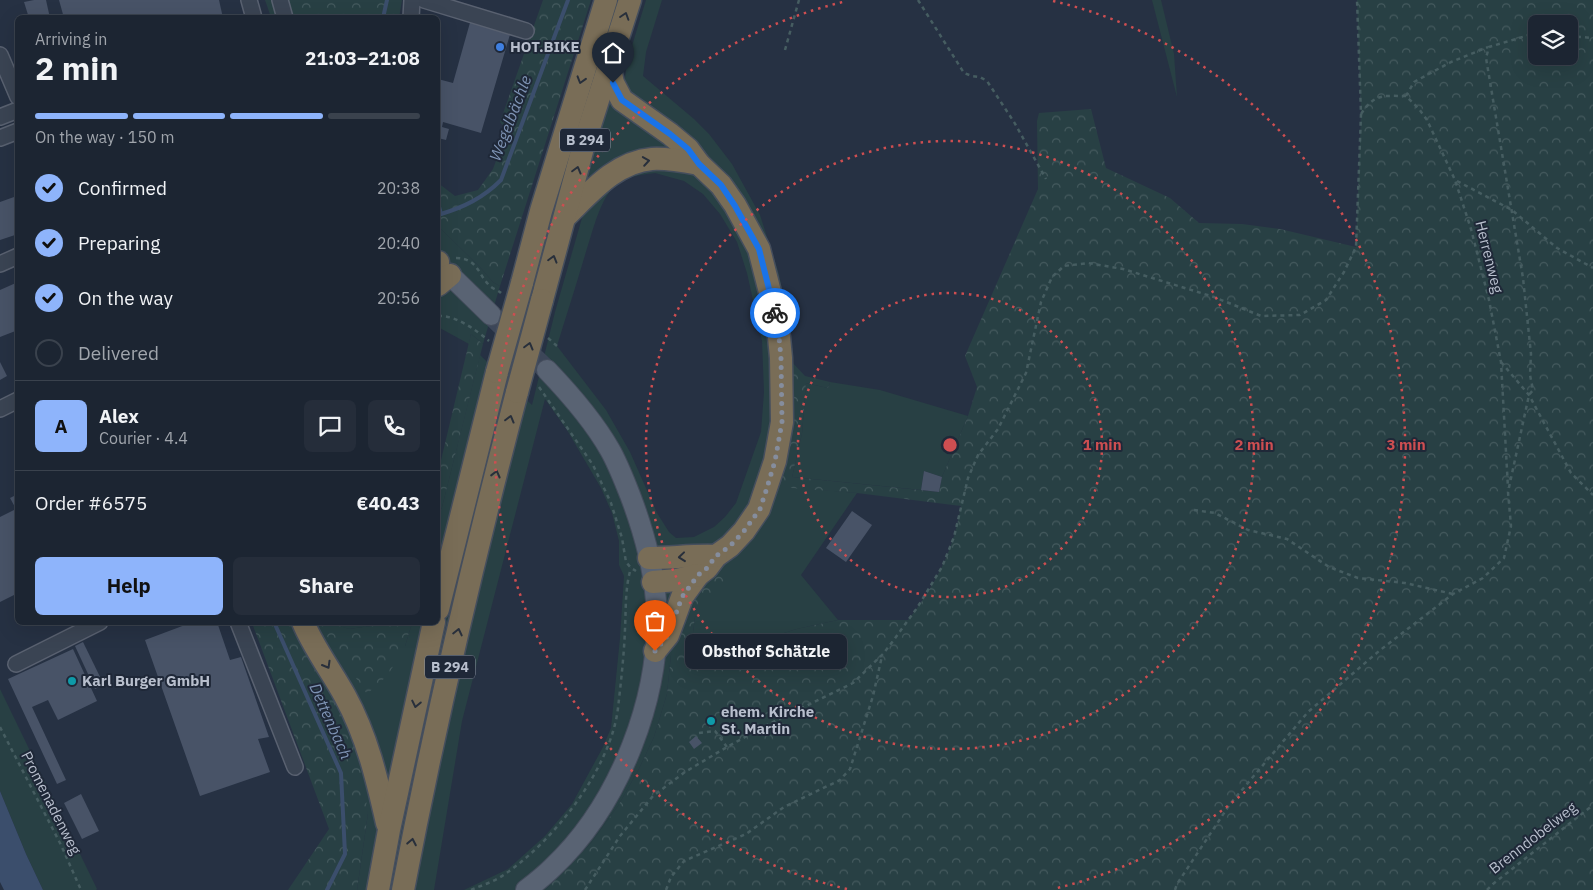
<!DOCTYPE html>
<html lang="en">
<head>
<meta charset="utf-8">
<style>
  body { margin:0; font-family:"IBM Plex Sans",sans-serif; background:#252d3a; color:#f1f3f6; height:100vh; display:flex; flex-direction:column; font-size:19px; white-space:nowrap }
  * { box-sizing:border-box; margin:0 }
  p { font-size:16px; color:#a0a5ac }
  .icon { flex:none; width:28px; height:28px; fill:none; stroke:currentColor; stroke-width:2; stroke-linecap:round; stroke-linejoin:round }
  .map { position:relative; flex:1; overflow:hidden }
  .panel { position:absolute; left:15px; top:15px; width:425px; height:610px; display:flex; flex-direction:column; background:#1c2532; border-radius:8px; box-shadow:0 5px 20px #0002,0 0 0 1px #3a424d }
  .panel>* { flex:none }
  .fabs { position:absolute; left:1528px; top:15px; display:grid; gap:10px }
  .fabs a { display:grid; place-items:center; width:50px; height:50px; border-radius:8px; background:#1c2532; box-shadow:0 5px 20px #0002,0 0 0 1px #3a424d; font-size:25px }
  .pin { position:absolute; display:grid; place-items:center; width:42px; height:42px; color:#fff; margin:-51px -21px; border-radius:50% 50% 50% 0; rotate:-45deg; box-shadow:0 0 5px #0007 }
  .pin .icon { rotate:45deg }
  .courier { position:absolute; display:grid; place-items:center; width:50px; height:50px; margin:-25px; border:4px solid #1a73e8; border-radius:50%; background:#fff; color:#222; box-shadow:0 1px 6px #0007 }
  .bubble { position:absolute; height:35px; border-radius:8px; background:#1c2532; box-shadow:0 5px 20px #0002,0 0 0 1px #3a424d; font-size:16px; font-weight:700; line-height:35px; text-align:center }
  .head em { font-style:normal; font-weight:700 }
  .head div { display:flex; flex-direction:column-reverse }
  .head { display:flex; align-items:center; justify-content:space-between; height:85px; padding:0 20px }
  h1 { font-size:32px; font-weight:700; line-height:38px }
  .bar { display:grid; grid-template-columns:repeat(4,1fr); gap:8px 5px; align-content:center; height:60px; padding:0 20px }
  .bar i { height:6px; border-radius:4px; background:#3a424d }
  .bar .current { background:#8eb4fb }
  .bar p { grid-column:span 4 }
  .line { display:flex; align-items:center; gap:12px; padding:0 20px; border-top:1px solid #3a424d }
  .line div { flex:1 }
  .round { display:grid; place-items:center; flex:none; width:52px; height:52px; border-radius:8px; background:#252d3a }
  ol { padding:0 20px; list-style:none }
  li { display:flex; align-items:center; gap:15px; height:55px }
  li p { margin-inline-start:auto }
  li .icon { padding:5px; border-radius:50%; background:#8eb4fb; color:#111; stroke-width:4 }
  li:last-child { color:#a0a5ac }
  li i { width:28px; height:28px; border:2px solid #3a424d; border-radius:50% }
  .button { display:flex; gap:10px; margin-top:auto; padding:10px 20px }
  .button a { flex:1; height:58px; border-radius:8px; background:#8eb4fb; color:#111; font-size:20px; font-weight:700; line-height:58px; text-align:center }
  .button a+a { background:#252d3a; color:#f1f3f6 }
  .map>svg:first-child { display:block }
  .green { fill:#284044; fill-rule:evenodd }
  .forest { fill:url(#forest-crowns); fill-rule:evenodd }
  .water { fill:#3b4e6c }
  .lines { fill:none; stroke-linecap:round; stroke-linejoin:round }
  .stream { stroke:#3b4e6c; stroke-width:4 }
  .building { fill:#485367 }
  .major-tunnel { stroke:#3c4658; stroke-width:20; stroke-dasharray:20 10; stroke-linecap:butt }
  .minor-casing { stroke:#596170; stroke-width:18 }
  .major-casing { stroke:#444c5c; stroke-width:22 }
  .highway-casing { stroke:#454e5d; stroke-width:25 }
  .path { stroke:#465d61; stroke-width:2.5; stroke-dasharray:4 4; stroke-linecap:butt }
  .minor { stroke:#3a4453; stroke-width:15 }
  .major { stroke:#596373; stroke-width:20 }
  .highway { stroke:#796d57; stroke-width:22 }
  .highway-bridge-casing { stroke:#454e5d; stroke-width:25; stroke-linecap:butt }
  .highway-bridge { stroke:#796d57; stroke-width:22 }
  .oneway { stroke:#282f3b }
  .done { stroke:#858d9d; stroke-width:5; stroke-dasharray:0 9 }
  .route { stroke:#1a73e8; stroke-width:6 }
  .ring { fill:none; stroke:#ce4e51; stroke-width:2.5; stroke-dasharray:2.5 5 }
  .shop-dot { fill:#3f7fe0; stroke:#1f2838; stroke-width:2 }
  .culture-dot { fill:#0f9aa8; stroke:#1f2838; stroke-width:2 }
  .labels { text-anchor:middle; stroke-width:4; stroke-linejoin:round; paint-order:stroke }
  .shield { fill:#1f2838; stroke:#8a92a0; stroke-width:1 }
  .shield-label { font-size:14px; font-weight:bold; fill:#b8bfcd }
  .poi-label { font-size:15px; font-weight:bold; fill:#b8bfcd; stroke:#1f2838; text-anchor:start }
  .street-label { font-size:15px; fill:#b8bfcd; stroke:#1f2838 }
  .water-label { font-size:16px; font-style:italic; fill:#7e93b4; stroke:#1f2838 }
  .centre { fill:#ce4e51; stroke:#1f2838; stroke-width:2.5 }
  .ring-label { font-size:15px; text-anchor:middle; font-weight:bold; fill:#ce4e51; stroke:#1f2838; stroke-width:4; stroke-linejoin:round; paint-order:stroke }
</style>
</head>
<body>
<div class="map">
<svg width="1593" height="890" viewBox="0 0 1593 890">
  <defs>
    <pattern id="forest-crowns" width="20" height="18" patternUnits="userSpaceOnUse" patternTransform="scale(1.25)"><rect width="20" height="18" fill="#284044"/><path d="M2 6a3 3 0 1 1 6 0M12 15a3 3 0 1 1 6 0" fill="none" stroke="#455a5e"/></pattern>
  </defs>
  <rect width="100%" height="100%" fill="#263143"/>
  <g class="green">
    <path d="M646,0H662L646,52L643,76L694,119L709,134L732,164L760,215L779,274L790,332L789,359L778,486L857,493L801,575L838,620L797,629L733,649L690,656L695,617L726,562L671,655L667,694L654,737L639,769L618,806L591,843L545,890H464L508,869L545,836L572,804L603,747L611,728L620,638L624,576L619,565V541L612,513L601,488L567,430L545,399L462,721L434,890H357L368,813L292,623H326L320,626L405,646L412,623L438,622V523L480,355L532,405L555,312L584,211L585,183L609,100L625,78L627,62ZM655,173L684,181L703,194L720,214L737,242L747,273L762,341L764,392L761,432L736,503L725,517L714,527L694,537L676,538L669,532L657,513L630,452L606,410L557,346C566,316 576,286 585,255C591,237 598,207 610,191C621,177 638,175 655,173Z"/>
    <path d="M1152,0H1161L1174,54L1177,97Z"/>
    <path d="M438,226L480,267L493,282L500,286L483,344L471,334L469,344L438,327Z"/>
    <path d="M830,382L880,390L968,416L942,477L924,471L921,490L792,477L802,433L806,383L828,388Z"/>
    <path d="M327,623H393L349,629Z"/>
    <path d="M0,689L97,889L96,890H43L26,854L0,791Z"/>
  </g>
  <g class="forest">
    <path d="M265,0H402L399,18L271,17Z"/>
    <path d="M543,0H591L500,286L493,282L480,267L438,226V183L455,196L478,190L493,169L507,131L500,122Z"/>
    <path d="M1357,0H1593V890H545L591,843L618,806L639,769L654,737L667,694L671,655L681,619L690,601L726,562L727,579L695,617L690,655L733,649L797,629L838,620H908C927,596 945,566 954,536C957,526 959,516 961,506L857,493L778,487L789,359L805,376L830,382L828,388L806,383L802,433L792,477L939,492L942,477L968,416L977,387L965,356L1038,189L1037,121L1039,113L1091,109L1106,168L1170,198L1199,223L1242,224L1280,229L1356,247L1361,114ZM1536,24H1569V56H1536Z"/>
    <path d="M471,334L483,344L438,523V473Z"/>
    <path d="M327,622L349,629L393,623H412L405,646L388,675L367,694L320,626Z"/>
    <path d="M252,623H292L324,677L360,759L368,813L357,890H288L329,829Z"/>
  </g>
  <path class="water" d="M0,791L26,854L43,890H4L0,882Z"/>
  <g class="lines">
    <g class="stream">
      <path d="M383,18L387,0"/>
      <path d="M438,203L441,214"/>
      <path d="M441,214C464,207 483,198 501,180L568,0"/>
      <path d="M274,622L341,773L345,854L327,890"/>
    </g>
  </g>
  <g class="building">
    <path d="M34,0H46L50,18H29L24,2Z"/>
    <path d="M59,0H219L223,18H64Z"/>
    <path d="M471,19L511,31L481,133L443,122L442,127L449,129L446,140L438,138V79L453,83Z"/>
    <path d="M14,197L18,207V234L0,240V202Z"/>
    <path d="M18,282V330L0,337V290Z"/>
    <path d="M0,362L7,376L0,380Z"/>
    <path d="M924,471L942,477L939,492L921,490Z"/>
    <path d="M18,494V593L0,602V517L16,509L10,498Z"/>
    <path d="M852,511L872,525L846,562L826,548Z"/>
    <path d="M193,622H217L230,660L241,657L269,737L258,739L270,772L200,796L145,640Z"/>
    <path d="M83,642L104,685L95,689L75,646Z"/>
    <path d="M73,649L97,701L58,720L48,700L32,707L66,780L57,784L8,679Z"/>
    <path d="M696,736L702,743L694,749L689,742Z"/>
    <path d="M81,794L99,831L82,839L64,803Z"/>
  </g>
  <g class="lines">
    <path class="major-tunnel" d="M491,315L547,370"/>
    <defs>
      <g id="minor">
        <path d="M249,0L254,18"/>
        <path d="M280,0L285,18"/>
        <path d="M424,0L526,31"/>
        <path d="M411,18L412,0"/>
        <path d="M0,55L18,97"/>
        <path d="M0,117L18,110"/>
        <path d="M0,138L18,131"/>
        <path d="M0,264L18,256"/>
        <path d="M0,409L18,400"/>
        <path d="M238,622L295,767"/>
        <path d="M16,664L100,622"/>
      </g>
      <g id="major">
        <path d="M450,275L491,315"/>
        <path d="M526,890C535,883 544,876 552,868C620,804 663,694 656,601C653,564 643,529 630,495C624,480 618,464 610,450C593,420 570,394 547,370"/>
      </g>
      <g id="highway">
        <path d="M609,64L613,83L622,100L670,134L688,149L699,164L721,185L735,205L759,249L774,308L779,337L781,358L782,422L775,461L759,509L744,531L730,546L716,556L707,568L698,575L682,597L668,635L655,651"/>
        <path d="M565,217C590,193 615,162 652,159C667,158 683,161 699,164"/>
        <path d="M438,263V262"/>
        <path d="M522,283L541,211L606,0"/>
        <path d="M438,285L450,275"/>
        <path d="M542,300L584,144L630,0"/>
        <path d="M649,558C671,558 694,555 716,556"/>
        <path d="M653,582L677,580L698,575"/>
        <path d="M438,609L497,372"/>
        <path d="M303,622C313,647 332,672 345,696C367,736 377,779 387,823"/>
        <path d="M378,890L389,830L434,622"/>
        <path d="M403,890C435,722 474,556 517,392"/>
      </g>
    </defs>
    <use href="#minor" class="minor-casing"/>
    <use href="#major" class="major-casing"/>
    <use href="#highway" class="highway-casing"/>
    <g class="path">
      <path d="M918,0L964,73L972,76L980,77L987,81L1014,122L1046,179"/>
      <path d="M1569,36L1593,38"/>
      <path d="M785,50L799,0"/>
      <path d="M1406,96L1414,82L1451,62L1488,47"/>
      <path d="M1361,114C1375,93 1383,96 1406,96L1419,109L1427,120L1455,180L1471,229L1489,300L1501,362L1508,488"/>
      <path d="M1457,181L1512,210L1557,248L1593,268"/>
      <path d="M456,258C478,258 478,275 490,286C493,289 498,290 501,293"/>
      <path d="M438,316C456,315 476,330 489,341"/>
      <path d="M548,338L557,346"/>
      <path d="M1501,362L1529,395L1571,473L1593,495"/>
      <path d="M539,387L593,465L611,503L622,538L626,562L631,568L636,571"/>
      <path d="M1194,510L1215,513L1248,530L1287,539L1329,567L1358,578L1405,583L1453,594"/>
      <path d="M0,727L61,845L81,890"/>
      <path d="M699,733L715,731L727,747"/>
      <path d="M471,890C482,885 494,882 505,874C554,841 611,768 618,708C621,682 624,655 625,629C626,609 625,587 631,568"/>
      <path d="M585,890L620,836L653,796L685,772L727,747L765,726L853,683L883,654L893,641L917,608L942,567L954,537L968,478L978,455L998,429L1026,373L1041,302L1052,277L1064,266L1088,263L1123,269L1214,297L1261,316L1300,315L1326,300L1344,272L1356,247L1361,114L1357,0"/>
      <path d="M666,890L671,877L684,861L746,834L784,807L840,780L850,769L873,696L882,656"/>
      <path d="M1175,890L1177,884L1230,804L1308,712L1379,651L1453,594L1483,578L1504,558L1511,526L1508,492L1529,395L1533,390L1530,375L1531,354L1523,278L1486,58L1489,47L1536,33"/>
      <path d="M1487,890L1493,884L1593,805"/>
    </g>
    <use href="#minor" class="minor"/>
    <use href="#major" class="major"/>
    <use href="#highway" class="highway"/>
    <defs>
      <g id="highway-bridge">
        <path d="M497,372L522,283"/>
        <path d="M517,392L542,300"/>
      </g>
    </defs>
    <use href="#highway-bridge" class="highway-bridge-casing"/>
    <use href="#highway-bridge" class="highway-bridge"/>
  </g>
  <defs><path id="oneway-chevron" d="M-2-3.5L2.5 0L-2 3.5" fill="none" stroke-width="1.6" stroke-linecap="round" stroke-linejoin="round" transform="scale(1.25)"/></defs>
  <g class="oneway">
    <use href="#oneway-chevron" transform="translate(625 16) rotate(-72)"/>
    <use href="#oneway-chevron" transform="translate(581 80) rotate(107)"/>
    <use href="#oneway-chevron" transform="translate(646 161) rotate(-9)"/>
    <use href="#oneway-chevron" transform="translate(577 170) rotate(-75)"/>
    <use href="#oneway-chevron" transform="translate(553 259) rotate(-74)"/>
    <use href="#oneway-chevron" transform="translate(529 346) rotate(-75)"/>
    <use href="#oneway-chevron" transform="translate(510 419) rotate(-75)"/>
    <use href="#oneway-chevron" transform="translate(496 474) rotate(-76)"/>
    <use href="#oneway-chevron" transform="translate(682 557) rotate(174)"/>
    <use href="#oneway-chevron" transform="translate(458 632) rotate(-77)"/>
    <use href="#oneway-chevron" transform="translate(327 665) rotate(60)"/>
    <use href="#oneway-chevron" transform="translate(416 704) rotate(102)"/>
    <use href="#oneway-chevron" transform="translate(412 842) rotate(-79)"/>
  </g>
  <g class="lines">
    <path class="done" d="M655,651L668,635L682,597L698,575L707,568L716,556L730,546L744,531L760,509L766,491L775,461L782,422L781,358L779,337L775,313"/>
    <path class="route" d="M613,83L622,100L670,134L688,149L699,164L721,185L735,206L759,249L775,313"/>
  </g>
  <g class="ring">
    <circle cx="950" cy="445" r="152"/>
    <circle cx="950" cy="445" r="304"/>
    <path d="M847 889A456 456 0 0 1 847 1M1053 1A456 456 0 0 1 1053 889"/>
  </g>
  <circle class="shop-dot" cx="500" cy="47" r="5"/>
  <g class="culture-dot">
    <circle cx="72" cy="681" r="5"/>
    <circle cx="711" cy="721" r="5"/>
  </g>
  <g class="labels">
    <g class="shield">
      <rect x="560" y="128.5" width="50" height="23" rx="4"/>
      <rect x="425" y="655.5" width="50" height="23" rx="4"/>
    </g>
    <g class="shield-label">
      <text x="585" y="145">B 294</text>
      <text x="450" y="672">B 294</text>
    </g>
    <g class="poi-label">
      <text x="510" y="52">HOT.BIKE</text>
      <text x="82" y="686">Karl Burger GmbH</text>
      <text x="721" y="717">ehem. Kirche<tspan x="721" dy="17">St. Martin</tspan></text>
    </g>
    <g class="street-label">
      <text transform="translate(1489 257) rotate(76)" y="5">Herrenweg</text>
      <text transform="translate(51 803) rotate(63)" y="5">Promenadenweg</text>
      <text transform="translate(1533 838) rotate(-38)" y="5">Brenndobelweg</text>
    </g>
    <g class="water-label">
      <text transform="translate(510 118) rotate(-69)" y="6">Wegelbächle</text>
      <text transform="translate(331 721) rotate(66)" y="6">Dettenbach</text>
    </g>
  </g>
  <circle cx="950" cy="445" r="8" class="centre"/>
  <g class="ring-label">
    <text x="1102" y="450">1 min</text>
    <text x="1254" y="450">2 min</text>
    <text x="1406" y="450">3 min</text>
  </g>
</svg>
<div class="fabs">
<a><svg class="icon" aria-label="layers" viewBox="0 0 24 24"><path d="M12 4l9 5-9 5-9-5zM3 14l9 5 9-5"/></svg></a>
</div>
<div class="pin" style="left:655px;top:651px;background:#ea580c"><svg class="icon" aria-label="bag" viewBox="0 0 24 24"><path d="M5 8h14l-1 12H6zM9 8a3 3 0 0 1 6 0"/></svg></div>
<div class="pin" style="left:613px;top:83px;background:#1f2937"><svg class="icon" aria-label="home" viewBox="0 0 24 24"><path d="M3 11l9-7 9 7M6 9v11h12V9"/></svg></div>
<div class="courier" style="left:775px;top:313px"><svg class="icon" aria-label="bike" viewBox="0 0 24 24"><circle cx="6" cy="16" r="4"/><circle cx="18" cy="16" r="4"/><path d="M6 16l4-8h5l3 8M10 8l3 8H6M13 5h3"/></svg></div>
<div class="bubble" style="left:685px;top:634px;width:162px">Obsthof Schätzle</div>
<section class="panel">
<div class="head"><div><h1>2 min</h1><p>Arriving in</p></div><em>21:03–21:08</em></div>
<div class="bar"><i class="current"></i><i class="current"></i><i class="current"></i><i></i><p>On the way · 150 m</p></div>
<ol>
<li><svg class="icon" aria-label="check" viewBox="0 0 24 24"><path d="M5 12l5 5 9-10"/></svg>Confirmed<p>20:38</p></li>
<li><svg class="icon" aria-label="check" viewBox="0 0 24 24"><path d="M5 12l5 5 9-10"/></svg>Preparing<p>20:40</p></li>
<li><svg class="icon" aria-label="check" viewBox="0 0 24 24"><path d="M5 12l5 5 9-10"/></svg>On the way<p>20:56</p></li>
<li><i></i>Delivered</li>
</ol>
<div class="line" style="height:90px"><b class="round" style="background:#8eb4fb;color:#111">A</b><div><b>Alex</b><p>Courier · 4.4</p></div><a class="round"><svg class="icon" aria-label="chat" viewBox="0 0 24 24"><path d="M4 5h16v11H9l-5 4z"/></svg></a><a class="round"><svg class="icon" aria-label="phone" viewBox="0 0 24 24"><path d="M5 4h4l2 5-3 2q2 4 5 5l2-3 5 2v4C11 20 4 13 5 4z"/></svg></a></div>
<div class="line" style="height:65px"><div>Order #6575</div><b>€40.43</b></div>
<div class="button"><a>Help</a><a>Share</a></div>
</section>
</div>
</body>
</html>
